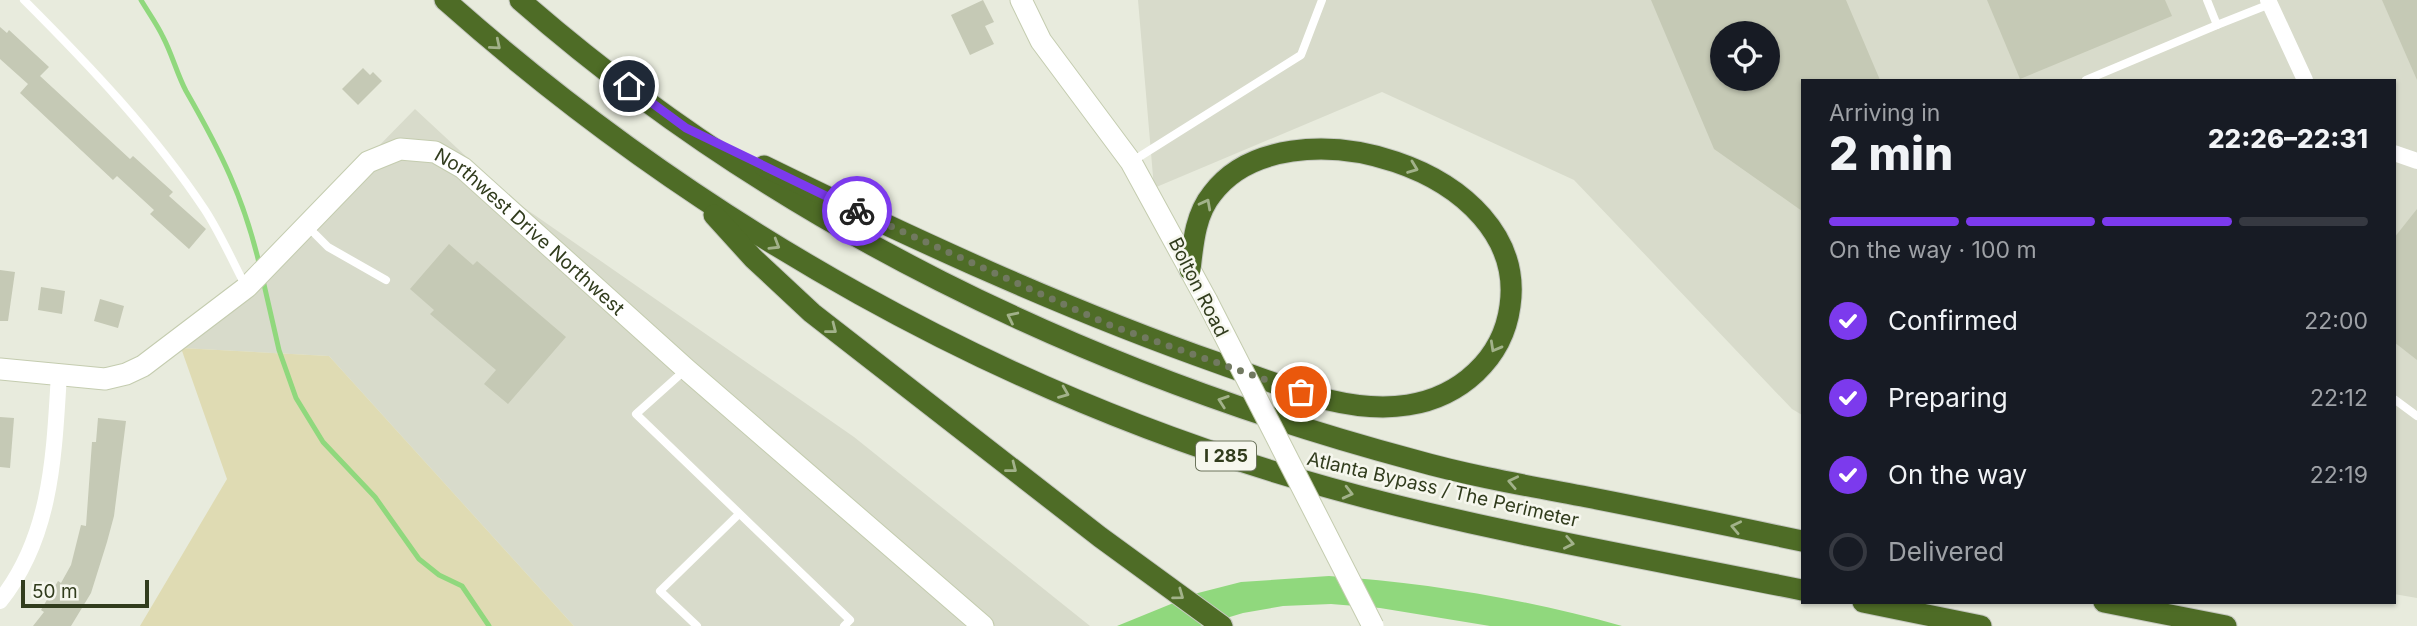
<!DOCTYPE html>
<html lang="en">
<head>
<meta charset="utf-8">
<style>
  body { margin:0; font-family:Inter,sans-serif; background:#20242c; color:#f1f3f6; height:100vh; display:flex; flex-direction:column; font-size:26px; white-space:nowrap }
  * { box-sizing:border-box; margin:0 }
  p { font-size:23px; color:#9ea1a6 }
  .icon { flex:none; width:38px; height:38px; fill:none; stroke:currentColor; stroke-width:2; stroke-linecap:round; stroke-linejoin:round }
  .map { position:relative; flex:1; overflow:hidden }
  .side { position:absolute; left:1801px; top:79px; width:595px; height:525px; display:flex; flex-direction:column; background:#171b24; border-radius:0px; box-shadow:0 2px 5px #0004 }
  .side>* { flex:none }
  .controls { position:absolute; left:1710px; top:21px; display:grid; gap:14px }
  .controls a { display:grid; place-items:center; width:70px; height:70px; border-radius:50%; background:#171b24; box-shadow:0 2px 5px #0004; font-size:35px }
  .scale { position:absolute; left:21px; bottom:18px; width:128px; box-sizing:border-box; padding-left:7px; border:4px solid #313c1d; border-top:0; font-size:19px; line-height:24px; white-space:nowrap; color:#313c1d; -webkit-text-stroke:5px #f6f7ee; paint-order:stroke }
  .pin { position:absolute; display:grid; place-items:center; width:60px; height:60px; color:#fff; margin:-30px; border:4px solid #fff; border-radius:50%; box-shadow:0 2px 7px #0007 }
  .courier { position:absolute; display:grid; place-items:center; width:70px; height:70px; margin:-35px; border:5px solid #7c3aed; border-radius:50%; background:#fff; color:#222; box-shadow:0 2px 9px #0007 }
  .headline em { font-style:normal; font-weight:800 }
  .headline div { display:flex; flex-direction:column-reverse }
  .headline { display:flex; align-items:center; justify-content:space-between; height:119px; padding:0 28px }
  h1 { font-size:46px; font-weight:800; line-height:52px }
  .bar { display:grid; grid-template-columns:repeat(4,1fr); gap:10px 7px; align-content:center; height:84px; padding:0 28px }
  .bar i { height:9px; border-radius:5px; background:#363941 }
  .bar .current { background:#7c3aed }
  .bar p { grid-column:span 4 }
  ol { padding:0 28px; list-style:none }
  li { display:flex; align-items:center; gap:21px; height:77px }
  li p { margin-inline-start:auto }
  li .icon { padding:7px; border-radius:50%; background:#7c3aed; color:#fff; stroke-width:4 }
  li:last-child { color:#9ea1a6 }
  li i { width:38px; height:38px; border:4px solid #363941; border-radius:50% }
  .map>svg:first-child { display:block }
  .built { fill:#d8dbcb; fill-rule:evenodd }
  .green { fill:#dfdbb3 }
  .water { fill:#90d87d }
  .lines { fill:none; stroke-linecap:round; stroke-linejoin:round }
  .stream { stroke:#90d87d; stroke-width:5 }
  .building { fill:#c5c9b5; fill-rule:evenodd }
  .secondary-casing { stroke:#c4ccaf; stroke-width:23 }
  .highway-casing { stroke:#c5c8c0; stroke-width:23 }
  .lane { stroke:#fff; stroke-width:8 }
  .street { stroke:#fff; stroke-width:16 }
  .secondary { stroke:#fff; stroke-width:21 }
  .highway { stroke:#4e6c26; stroke-width:21 }
  .secondary-bridge-casing { stroke:#c4ccaf; stroke-width:23; stroke-linecap:butt }
  .secondary-bridge { stroke:#fff; stroke-width:21 }
  .oneway { stroke:#a2b28a }
  .done { stroke:#717960; stroke-width:7; stroke-dasharray:0 12.6 }
  .route { stroke:#7c3aed; stroke-width:9 }
  .labels { text-anchor:middle; stroke-width:5; stroke-linejoin:round; paint-order:stroke }
  .shield { fill:#f6f7ee; stroke:#6c745c; stroke-width:2 }
  .shield-label { font-size:18px; font-weight:bold; fill:#313c1d }
  .street-label { font-size:19px; fill:#313c1d; stroke:#f6f7ee }
</style>
</head>
<body>
<div class="map">
<svg width="2417" height="626" viewBox="0 0 2417 626">
  <rect width="100%" height="100%" fill="#e8ebdd"/>
  <g class="built">
    <path d="M1138,0H2417V598L2394,594V80H1802V415L1792,409L1574,180L1382,92L1154,188ZM1722,33H1768V79H1722Z"/>
    <path d="M415,109L513,200L854,437L1090,626H574L329,356L181,348Z"/>
  </g>
  <path class="green" d="M181,348L329,356L574,626H140L227,479Z"/>
  <path class="water" d="M1329,576C1428,583 1526,599 1622,626H1490L1380,608L1331,604L1283,606L1243,613L1200,626H1117L1198,593L1241,582Z"/>
  <g class="lines">
    <g class="stream">
      <path d="M141,0C148,12 157,24 163,37C172,54 177,74 186,91C221,152 244,198 260,267"/>
      <path d="M263,280L279,350L296,398L323,442L375,497L419,559L439,575L462,586L489,626"/>
    </g>
  </g>
  <g class="building">
    <path d="M983,0L994,22L985,26L994,44L970,55L951,15Z"/>
    <path d="M1651,0H1846L1880,80H1802V211L1714,149ZM1722,33H1768V79H1722Z"/>
    <path d="M1987,0H2165L2172,16L2020,79Z"/>
    <path d="M2382,0H2417V80Z"/>
    <path d="M0,27L7,33L9,30L49,67L40,76L130,159L133,156L173,192L169,196L206,229L189,249L150,214L154,210L117,176L113,180L20,93L28,84L0,59Z"/>
    <path d="M363,68L370,75L373,72L382,81L358,105L342,89Z"/>
    <path d="M2417,209V360L2394,342V238Z"/>
    <path d="M449,244L473,265L477,261L566,337L508,404L484,384L496,370L430,314L434,310L410,289Z"/>
    <path d="M0,270L15,272L8,321H0Z"/>
    <path d="M41,287L65,291L62,314L38,310Z"/>
    <path d="M100,299L124,306L118,328L94,321Z"/>
    <path d="M0,417L14,418L10,468L0,467Z"/>
    <path d="M98,418L126,421L114,516L107,542L91,593L71,626H33L44,612L41,610L58,581L61,583L71,565L81,525L86,526L92,442H96Z"/>
  </g>
  <g class="lines">
    <defs>
      <g id="secondary">
        <path d="M1021,0L1041,41L1131,162L1207,301"/>
        <path id="s1" d="M0,369L105,379L126,374L143,366L247,287L368,162L400,149L435,152L463,168L686,369L983,626"/>
      </g>
      <g id="highway">
        <path d="M445,0C697,224 1004,398 1330,488C1485,531 1645,558 1802,590"/>
        <path d="M520,0C775,223 1088,373 1414,460C1470,476 1529,486 1587,497C1659,511 1731,526 1802,541"/>
        <path d="M764,166C913,239 1064,309 1221,364C1279,384 1345,415 1408,405C1460,397 1503,359 1510,306C1530,168 1284,97 1212,194C1195,215 1193,244 1190,270"/>
        <path d="M714,215L753,258L812,313L1100,537L1222,626"/>
        <path d="M1863,602L1981,626"/>
        <path d="M2104,602L2226,626"/>
      </g>
    </defs>
    <use href="#secondary" class="secondary-casing"/>
    <use href="#highway" class="highway-casing"/>
    <g class="lane">
      <path d="M24,0C89,65 154,133 205,210C220,233 232,260 245,285"/>
      <path d="M2207,0L2217,25L2270,4"/>
      <path d="M2086,80L2217,25"/>
      <path d="M1131,162L1301,55L1322,0"/>
      <path d="M308,227L328,247L386,280"/>
      <path d="M684,371L636,414L850,620L844,626"/>
      <path d="M2394,399L2417,416"/>
      <path d="M697,626L660,591L739,514"/>
    </g>
    <g class="street">
      <path d="M2268,0L2305,80"/>
      <path d="M2394,153L2417,161"/>
      <path d="M0,601C52,536 54,455 59,374"/>
    </g>
    <use href="#secondary" class="secondary"/>
    <use href="#highway" class="highway"/>
    <defs>
      <path id="secondary-bridge" d="M1207,301L1373,626"/>
    </defs>
    <use href="#secondary-bridge" class="secondary-bridge-casing"/>
    <use href="#secondary-bridge" class="secondary-bridge"/>
  </g>
  <defs><path id="oneway-chevron" d="M-2-3.5L2.5 0L-2 3.5" fill="none" stroke-width="1.6" stroke-linecap="round" stroke-linejoin="round" transform="scale(1.75)"/></defs>
  <g class="oneway">
    <use href="#oneway-chevron" transform="translate(496 45) rotate(40)"/>
    <use href="#oneway-chevron" transform="translate(1413 168) rotate(21)"/>
    <use href="#oneway-chevron" transform="translate(1206 204) rotate(-62)"/>
    <use href="#oneway-chevron" transform="translate(775 245) rotate(31)"/>
    <use href="#oneway-chevron" transform="translate(1012 317) rotate(-154)"/>
    <use href="#oneway-chevron" transform="translate(832 329) rotate(38)"/>
    <use href="#oneway-chevron" transform="translate(1495 347) rotate(119)"/>
    <use href="#oneway-chevron" transform="translate(1064 393) rotate(22)"/>
    <use href="#oneway-chevron" transform="translate(1223 401) rotate(-161)"/>
    <use href="#oneway-chevron" transform="translate(1012 468) rotate(38)"/>
    <use href="#oneway-chevron" transform="translate(1513 482) rotate(-168)"/>
    <use href="#oneway-chevron" transform="translate(1348 493) rotate(14)"/>
    <use href="#oneway-chevron" transform="translate(1736 527) rotate(-168)"/>
    <use href="#oneway-chevron" transform="translate(1569 543) rotate(11)"/>
    <use href="#oneway-chevron" transform="translate(1179 595) rotate(36)"/>
  </g>
  <g class="lines">
    <path class="done" d="M857,211L1112,326L1301,392"/>
    <path class="route" d="M629,86L686,128L857,211"/>
  </g>
  <g class="labels">
    <rect class="shield" x="1196" y="441.5" width="60" height="29" rx="5"/>
    <g class="shield-label">
      <text x="1226" y="462">I 285</text>
    </g>
    <g class="street-label">
      <text dy="7" stroke="none"><textPath href="#s1" startOffset="644">Northwest Drive Northwest</textPath></text>
      <text transform="translate(1199 287) rotate(63)" y="7">Bolton Road</text>
      <text transform="translate(1443 489) rotate(13)" y="7">Atlanta Bypass / The Perimeter</text>
    </g>
  </g>
</svg>
<div class="controls">
<a><svg class="icon" aria-label="locate" viewBox="0 0 24 24"><circle cx="12" cy="12" r="6"/><path d="M12 2v4M12 18v4M2 12h4M18 12h4"/></svg></a>
</div>
<div class="scale">50 m</div>
<div class="pin" style="left:1301px;top:392px;background:#ea580c"><svg class="icon" aria-label="bag" viewBox="0 0 24 24"><path d="M5 8h14l-1 12H6zM9 8a3 3 0 0 1 6 0"/></svg></div>
<div class="pin" style="left:629px;top:86px;background:#1f2937"><svg class="icon" aria-label="home" viewBox="0 0 24 24"><path d="M3 11l9-7 9 7M6 9v11h12V9"/></svg></div>
<div class="courier" style="left:857px;top:211px"><svg class="icon" aria-label="bike" viewBox="0 0 24 24"><circle cx="6" cy="16" r="4"/><circle cx="18" cy="16" r="4"/><path d="M6 16l4-8h5l3 8M10 8l3 8H6M13 5h3"/></svg></div>
<section class="side">
<div class="headline"><div><h1>2 min</h1><p>Arriving in</p></div><em>22:26–22:31</em></div>
<div class="bar"><i class="current"></i><i class="current"></i><i class="current"></i><i></i><p>On the way · 100 m</p></div>
<ol>
<li><svg class="icon" aria-label="check" viewBox="0 0 24 24"><path d="M5 12l5 5 9-10"/></svg>Confirmed<p>22:00</p></li>
<li><svg class="icon" aria-label="check" viewBox="0 0 24 24"><path d="M5 12l5 5 9-10"/></svg>Preparing<p>22:12</p></li>
<li><svg class="icon" aria-label="check" viewBox="0 0 24 24"><path d="M5 12l5 5 9-10"/></svg>On the way<p>22:19</p></li>
<li><i></i>Delivered</li>
</ol>
</section>
</div>
</body>
</html>
